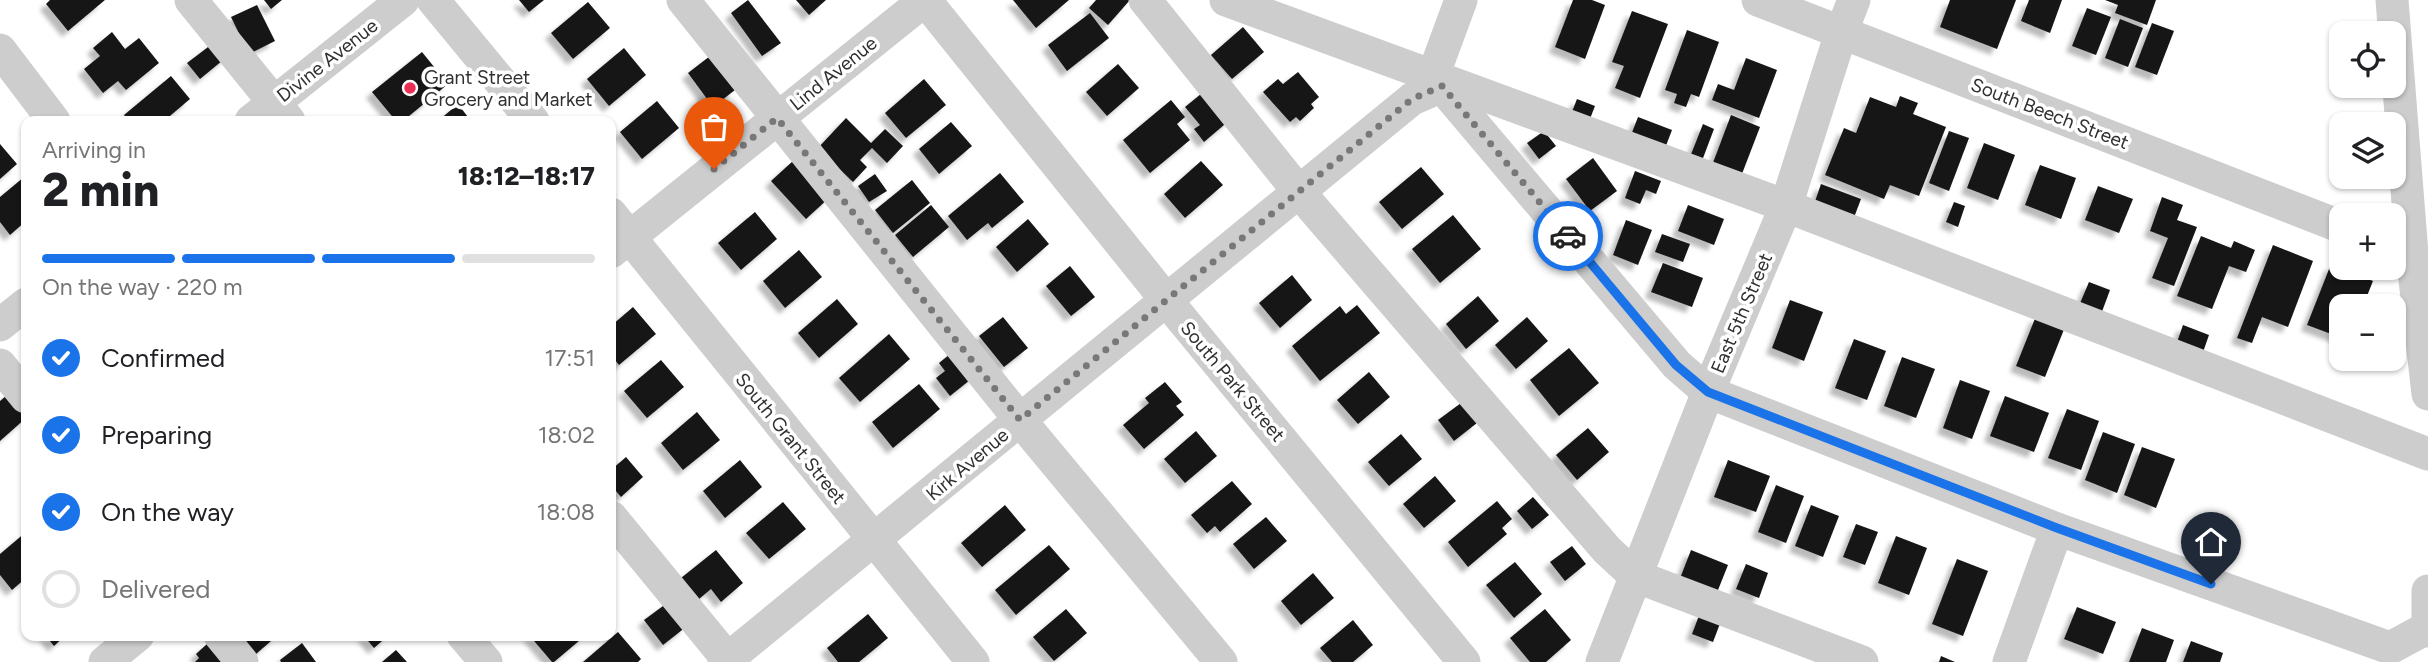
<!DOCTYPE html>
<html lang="en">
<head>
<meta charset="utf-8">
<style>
  body { margin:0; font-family:Figtree,sans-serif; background:#f2f2f2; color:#202124; height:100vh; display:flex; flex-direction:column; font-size:26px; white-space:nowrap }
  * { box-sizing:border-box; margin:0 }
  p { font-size:23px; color:#757577 }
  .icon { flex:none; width:38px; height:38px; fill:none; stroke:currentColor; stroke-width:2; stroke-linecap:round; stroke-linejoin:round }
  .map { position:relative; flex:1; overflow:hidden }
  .drawer { position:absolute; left:21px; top:116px; width:595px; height:525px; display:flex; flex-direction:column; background:#fff; border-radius:14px; box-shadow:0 2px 5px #0004 }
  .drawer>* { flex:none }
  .buttons { position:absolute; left:2329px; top:21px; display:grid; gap:14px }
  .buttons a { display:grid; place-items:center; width:77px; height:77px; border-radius:14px; background:#fff; box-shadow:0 2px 5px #0004; font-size:35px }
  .pin { position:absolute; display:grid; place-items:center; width:60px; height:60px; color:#fff; margin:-72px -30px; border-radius:50% 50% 50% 0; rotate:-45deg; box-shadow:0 0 7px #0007 }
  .pin .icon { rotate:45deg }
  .courier { position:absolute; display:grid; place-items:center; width:70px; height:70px; margin:-35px; border:5px solid #1a73e8; border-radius:50%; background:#fff; color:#222; box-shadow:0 2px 9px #0007 }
  .summary em { font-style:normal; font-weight:800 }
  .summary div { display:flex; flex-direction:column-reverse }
  .summary { display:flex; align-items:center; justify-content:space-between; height:119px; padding:0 21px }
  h1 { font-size:46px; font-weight:800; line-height:52px }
  .bar { display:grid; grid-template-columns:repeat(4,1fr); gap:10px 7px; align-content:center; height:84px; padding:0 21px }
  .bar i { height:9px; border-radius:5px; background:#e0e0e0 }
  .bar .active { background:#1a73e8 }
  .bar p { grid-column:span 4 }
  ol { padding:0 21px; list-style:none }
  li { display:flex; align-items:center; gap:21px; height:77px }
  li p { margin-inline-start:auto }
  li .icon { padding:7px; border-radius:50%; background:#1a73e8; color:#fff; stroke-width:4 }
  li:last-child { color:#757577 }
  li i { width:38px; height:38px; border:4px solid #e0e0e0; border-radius:50% }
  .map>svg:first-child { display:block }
  .building { fill:#171717; filter:url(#shadow) }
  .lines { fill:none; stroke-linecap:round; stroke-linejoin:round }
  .minor { stroke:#cdcdcd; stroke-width:33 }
  .done { stroke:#787878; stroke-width:7; stroke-dasharray:0 12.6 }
  .route { stroke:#1a73e8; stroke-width:9 }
  .poi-dot { fill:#eb2e54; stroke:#fff; stroke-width:2.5 }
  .labels { text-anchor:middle; stroke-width:7; stroke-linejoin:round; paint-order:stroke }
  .street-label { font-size:19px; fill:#303030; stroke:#fff }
  .poi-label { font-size:19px; fill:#303030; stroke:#fff; text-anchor:start }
</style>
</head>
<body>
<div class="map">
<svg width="2428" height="662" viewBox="0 0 2428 662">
  <defs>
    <filter id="shadow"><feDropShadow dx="-6" dy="6" stdDeviation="2" flood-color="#0004"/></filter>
  </defs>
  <rect width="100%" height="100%" fill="#fff"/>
  <g class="building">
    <path d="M50,0H105L68,31L46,4Z"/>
    <path d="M264,0H282L271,9Z"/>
    <path d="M519,0H544L529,12Z"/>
    <path d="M748,0L781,43L762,56L731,13Z"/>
    <path d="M796,0H826L809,15Z"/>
    <path d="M1013,0H1069L1036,28Z"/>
    <path d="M1096,0H1130L1108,25L1089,8Z"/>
    <path d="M1573,0H1592L1605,5L1585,59L1555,47Z"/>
    <path d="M1950,0H2016L1997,49L1940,27Z"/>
    <path d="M2029,0H2062L2050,33L2021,21Z"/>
    <path d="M2105,0H2156L2147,25L2115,13L2118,5Z"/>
    <path d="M588,2L610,28L573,59L551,33Z"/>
    <path d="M257,5L275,41L249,54L231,17Z"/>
    <path d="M2087,8L2111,17L2096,55L2072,46Z"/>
    <path d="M1632,11L1668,24L1640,98L1615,88L1624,66L1612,62Z"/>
    <path d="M1090,13L1109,38L1067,71L1048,45Z"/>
    <path d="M2120,19L2143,28L2128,67L2105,58Z"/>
    <path d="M2152,23L2174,31L2157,75L2135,67Z"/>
    <path d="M1243,27L1264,52L1232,79L1211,55Z"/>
    <path d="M1687,30L1719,42L1699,97L1691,94L1686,107L1674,103L1677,94L1665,90Z"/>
    <path d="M112,32L125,49L139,38L159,63L126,90L118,81L103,93L84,69L100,56L93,48Z"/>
    <path d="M216,41L228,56L200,79L187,63Z"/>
    <path d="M624,48L646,75L609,106L587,79Z"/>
    <path d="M422,52L448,84L403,121H396L372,92Z"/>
    <path d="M710,56L735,90L713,107L688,73Z"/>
    <path d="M1746,58L1777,70L1759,118L1712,100L1718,84L1734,90Z"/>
    <path d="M1118,64L1139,88L1107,116L1086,92Z"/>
    <path d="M1298,72L1319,97L1311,104L1314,108L1300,121L1296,117L1290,122L1263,92L1278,79L1283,84Z"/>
    <path d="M171,76L190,99L164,121H129L124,115Z"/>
    <path d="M924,79L946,105L906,138L885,113Z"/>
    <path d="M1207,89L1231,119L1204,142L1194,129L1200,125L1185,107Z"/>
    <path d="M1900,96L1918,103L1913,114L1946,127L1919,196L1890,185L1884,199L1825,175L1844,128L1856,133L1870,97L1896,107Z"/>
    <path d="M1577,99L1595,106L1586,129L1568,122Z"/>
    <path d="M1171,100L1185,117L1177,124L1190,140L1150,173L1123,140Z"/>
    <path d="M657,101L679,128L642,159L620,132Z"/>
    <path d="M458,104L471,121H438Z"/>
    <path d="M1731,115L1760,127L1740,179L1711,168Z"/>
    <path d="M1638,117L1672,130L1662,156L1628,143Z"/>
    <path d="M846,118L871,143L885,129L903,146L887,163L872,148L860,160L867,167L853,182L818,148Z"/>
    <path d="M951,122L972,146L939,174L919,149Z"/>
    <path d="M1703,124L1714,129L1700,166L1688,162Z"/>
    <path d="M1544,131L1556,146L1539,159L1527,143Z"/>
    <path d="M1949,131L1969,138L1949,191L1929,183Z"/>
    <path d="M1984,143L2015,155L1998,200L1967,188Z"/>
    <path d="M0,144L17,164L0,179Z"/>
    <path d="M1593,158L1617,191L1590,211L1566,179Z"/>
    <path d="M794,160L829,198L806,219L771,181Z"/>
    <path d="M1201,161L1223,185L1185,218L1164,194Z"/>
    <path d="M2040,165L2076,178L2061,219L2025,205Z"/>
    <path d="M1421,167L1444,194L1402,229L1379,202Z"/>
    <path d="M1635,171L1661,181L1656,194L1646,190L1640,204L1625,198Z"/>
    <path d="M1000,173L1024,202L992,228L988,223L967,240L948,216Z"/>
    <path d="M875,174L887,191L869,202L858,186Z"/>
    <path d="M24,177L26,221L10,235L0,222V197Z"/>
    <path d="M912,180L930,203L893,233L875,210Z"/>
    <path d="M1821,184L1861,199L1850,228L1811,213Z"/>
    <path d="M2098,186L2133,199L2119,233L2085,220Z"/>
    <path d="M2162,197L2183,205L2177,220L2197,227L2174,286L2152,278L2168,238L2150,231Z"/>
    <path d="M1954,202L1965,206L1958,227L1946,222Z"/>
    <path d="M931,205L949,227L913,257L895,235Z"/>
    <path d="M1688,205L1724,219L1714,245L1678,231Z"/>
    <path d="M755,212L777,239L741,270L718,243Z"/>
    <path d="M1453,215L1481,249L1440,283L1412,249Z"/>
    <path d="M1028,219L1049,244L1017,272L996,247Z"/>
    <path d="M1626,220L1652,230L1638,265L1613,255Z"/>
    <path d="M1662,234L1690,244L1683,262L1655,252Z"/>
    <path d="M2201,236L2231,248L2234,241L2255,250L2246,272L2229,266L2212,309L2177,296Z"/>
    <path d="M2273,245L2313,261L2288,327L2262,317L2252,343L2237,338Z"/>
    <path d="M799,250L822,277L785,308L763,281Z"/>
    <path d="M1663,263L1703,278L1692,307L1651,292Z"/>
    <path d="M2331,264L2373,281L2363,306H2342V338L2307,325Z"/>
    <path d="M1070,266L1095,297L1071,316L1046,286Z"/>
    <path d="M1292,275L1312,300L1280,328L1259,303Z"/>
    <path d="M2089,282L2110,290L2100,317L2078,308Z"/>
    <path d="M1478,296L1499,321L1466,349L1446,324Z"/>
    <path d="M837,299L858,324L819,358L798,333Z"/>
    <path d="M1790,300L1823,312L1804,361L1772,348Z"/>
    <path d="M1357,305L1380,333L1320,381L1292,346L1340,306L1346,314Z"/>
    <path d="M633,307L656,334L619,365L611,355V326Z"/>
    <path d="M2036,316L2065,327L2045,377L2016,366Z"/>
    <path d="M1003,317L1028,348L1004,367L979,336Z"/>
    <path d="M1527,317L1548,341L1516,369L1495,345Z"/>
    <path d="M2183,325L2209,335L2202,355L2176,345Z"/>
    <path d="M889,334L910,359L860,402L839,378Z"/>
    <path d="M1854,339L1886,351L1867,400L1835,388Z"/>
    <path d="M1569,348L1599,383L1559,416L1530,380Z"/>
    <path d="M955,350L975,376L950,396L936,378L945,371L939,363Z"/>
    <path d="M1902,357L1935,369L1916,418L1884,406Z"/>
    <path d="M661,360L684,387L647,418L624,391Z"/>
    <path d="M1369,372L1390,397L1358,424L1337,400Z"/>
    <path d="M1960,380L1990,391L1972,439L1943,428Z"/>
    <path d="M1165,382L1182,402L1176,406L1184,415L1144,449L1123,425L1149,403L1145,398Z"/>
    <path d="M919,384L940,409L893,448L872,422Z"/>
    <path d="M12,391L26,407V418L0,441V401Z"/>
    <path d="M2005,396L2049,413L2034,452L1990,436Z"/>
    <path d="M1461,403L1477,423L1454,441L1438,420Z"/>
    <path d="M2067,409L2099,421L2081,470L2048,458Z"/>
    <path d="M697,412L720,440L683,470L661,443Z"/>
    <path d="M1588,428L1609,452L1577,480L1556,455Z"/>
    <path d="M1196,431L1217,456L1185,483L1164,459Z"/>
    <path d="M2103,432L2135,444L2117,493L2085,480Z"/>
    <path d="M1401,434L1422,459L1389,486L1368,462Z"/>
    <path d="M2142,447L2175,459L2156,508L2124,495Z"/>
    <path d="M626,457L643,477L621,497L611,485V470Z"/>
    <path d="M740,460L762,487L725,518L703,491Z"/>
    <path d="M1728,460L1770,476L1756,512L1714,497Z"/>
    <path d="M1435,476L1456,501L1424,528L1403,504Z"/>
    <path d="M1232,481L1252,504L1220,532L1215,526L1207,533L1191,515Z"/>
    <path d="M1776,485L1804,496L1786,543L1758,532Z"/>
    <path d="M1533,497L1549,515L1532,529L1517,511Z"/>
    <path d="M1497,501L1512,519L1502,528L1507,534L1468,567L1448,542Z"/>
    <path d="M783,502L806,529L769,559L746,533Z"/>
    <path d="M1005,505L1026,530L982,567L961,543Z"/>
    <path d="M1811,505L1839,516L1823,557L1795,546Z"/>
    <path d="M1266,517L1287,541L1254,569L1233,544Z"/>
    <path d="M1856,524L1878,532L1865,565L1843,557Z"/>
    <path d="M26,532V578L12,590L0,575V554Z"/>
    <path d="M1896,536L1927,548L1909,595L1878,583Z"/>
    <path d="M1049,545L1070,569L1016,615L995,590Z"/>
    <path d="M1572,546L1586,564L1565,581L1550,562Z"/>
    <path d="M716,550L743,583L721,602L711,589L699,599L681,578Z"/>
    <path d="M1691,550L1728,565L1716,595L1679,581Z"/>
    <path d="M1957,559L1988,571L1963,636L1932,624Z"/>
    <path d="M1515,562L1542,594L1514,618L1486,585Z"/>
    <path d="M1746,564L1768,573L1759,598L1736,589Z"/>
    <path d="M1313,573L1334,598L1301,625L1281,601Z"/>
    <path d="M667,603L686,627L663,645L644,620Z"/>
    <path d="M2077,607L2116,622L2103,654L2064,639Z"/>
    <path d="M1066,609L1087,633L1054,661L1033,637Z"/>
    <path d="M1545,609L1571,640L1546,662H1530L1510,638Z"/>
    <path d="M1700,613L1721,621L1713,642L1692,634Z"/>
    <path d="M868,614L888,638L859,662H838L827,648Z"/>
    <path d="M1353,620L1373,645L1353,662H1332L1320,648Z"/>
    <path d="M2142,628L2174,640L2166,662H2129Z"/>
    <path d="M618,632L641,659L638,662H583Z"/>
    <path d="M45,635H66L54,646Z"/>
    <path d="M240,635H278L256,654Z"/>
    <path d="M363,635H389L374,648Z"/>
    <path d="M529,635H586L554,662H552Z"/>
    <path d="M2191,641L2223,653L2220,662H2183Z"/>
    <path d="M208,643L224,662H195L199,658L196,654Z"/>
    <path d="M302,643L316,662H281L280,660Z"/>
    <path d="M396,650L407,662H382Z"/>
    <path d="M1941,656L1955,662H1939Z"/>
  </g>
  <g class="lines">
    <g class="minor">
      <path d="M191,0L289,121"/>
      <path d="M433,0L533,121"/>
      <path d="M683,0L1020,420L1221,662"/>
      <path d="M925,0L1167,301L1464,662"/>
      <path d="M1145,0L1299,192L1607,550L1635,576L1862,662"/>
      <path d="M1226,0L1786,206L2428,454"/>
      <path d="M1461,0L1433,76L1677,365L1708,392L2057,529L2390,648L2427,628"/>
      <path d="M1758,0L2342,227"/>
      <path d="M2392,0L2412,254L2428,394"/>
      <path d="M0,50L54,121"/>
      <path d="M251,121L403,0"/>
      <path d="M611,214L973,662"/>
      <path d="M611,252L925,0"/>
      <path d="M0,325L26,304"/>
      <path d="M0,365L26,397"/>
      <path d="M611,517L730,662"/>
      <path d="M2428,591V631"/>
      <path d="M220,635L242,662"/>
      <path d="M463,635L486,662"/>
      <path d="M105,662L138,635"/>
      <path d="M724,662L1412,99L1442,86"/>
      <path d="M1602,662L1708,392L1786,206L1841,33L1854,0"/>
      <path d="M2009,662L2057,529"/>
    </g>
  </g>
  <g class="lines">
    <path class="done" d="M714,169L777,118L1020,420L1412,99L1442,86L1568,236"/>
    <path class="route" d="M1568,236L1676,365L1708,392L2057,528L2211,584"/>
  </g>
  <circle class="poi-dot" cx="410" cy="88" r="7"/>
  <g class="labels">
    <g class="street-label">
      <text transform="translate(327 60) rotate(-38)" y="7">Divine Avenue</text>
      <text transform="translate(833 73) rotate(-39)" y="7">Lind Avenue</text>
      <text transform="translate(2050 113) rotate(21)" y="7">South Beech Street</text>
      <text transform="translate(1741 313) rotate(-67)" y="7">East 5th Street</text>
      <text transform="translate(1233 381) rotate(50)" y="7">South Park Street</text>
      <text transform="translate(791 438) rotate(51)" y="7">South Grant Street</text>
      <text transform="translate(967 464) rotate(-40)" y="7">Kirk Avenue</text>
    </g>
    <g class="poi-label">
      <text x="424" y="84">Grant Street<tspan x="424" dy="22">Grocery and Market</tspan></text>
    </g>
  </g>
</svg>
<div class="buttons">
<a><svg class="icon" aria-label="locate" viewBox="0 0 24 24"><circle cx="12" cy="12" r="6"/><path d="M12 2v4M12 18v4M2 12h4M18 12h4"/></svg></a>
<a><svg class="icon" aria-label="layers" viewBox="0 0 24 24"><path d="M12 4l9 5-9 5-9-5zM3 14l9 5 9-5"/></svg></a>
<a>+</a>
<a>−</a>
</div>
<div class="pin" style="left:714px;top:169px;background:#ea580c"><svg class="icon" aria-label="bag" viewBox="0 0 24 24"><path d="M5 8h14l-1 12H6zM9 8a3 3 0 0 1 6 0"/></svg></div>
<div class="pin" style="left:2211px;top:584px;background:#1f2937"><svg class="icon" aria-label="home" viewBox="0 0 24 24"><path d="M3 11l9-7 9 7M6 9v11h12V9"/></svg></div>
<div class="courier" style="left:1568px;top:236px"><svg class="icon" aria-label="car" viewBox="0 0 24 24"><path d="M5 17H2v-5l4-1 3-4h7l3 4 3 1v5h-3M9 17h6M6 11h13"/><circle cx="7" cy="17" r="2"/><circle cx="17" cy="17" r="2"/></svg></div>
<section class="drawer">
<div class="summary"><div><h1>2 min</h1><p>Arriving in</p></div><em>18:12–18:17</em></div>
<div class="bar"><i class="active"></i><i class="active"></i><i class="active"></i><i></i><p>On the way · 220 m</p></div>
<ol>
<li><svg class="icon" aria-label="check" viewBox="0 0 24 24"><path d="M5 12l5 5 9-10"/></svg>Confirmed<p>17:51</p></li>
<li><svg class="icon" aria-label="check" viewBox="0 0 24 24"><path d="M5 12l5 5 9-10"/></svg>Preparing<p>18:02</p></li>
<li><svg class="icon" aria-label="check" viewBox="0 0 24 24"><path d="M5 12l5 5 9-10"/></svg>On the way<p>18:08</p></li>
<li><i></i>Delivered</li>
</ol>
</section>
</div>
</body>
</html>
